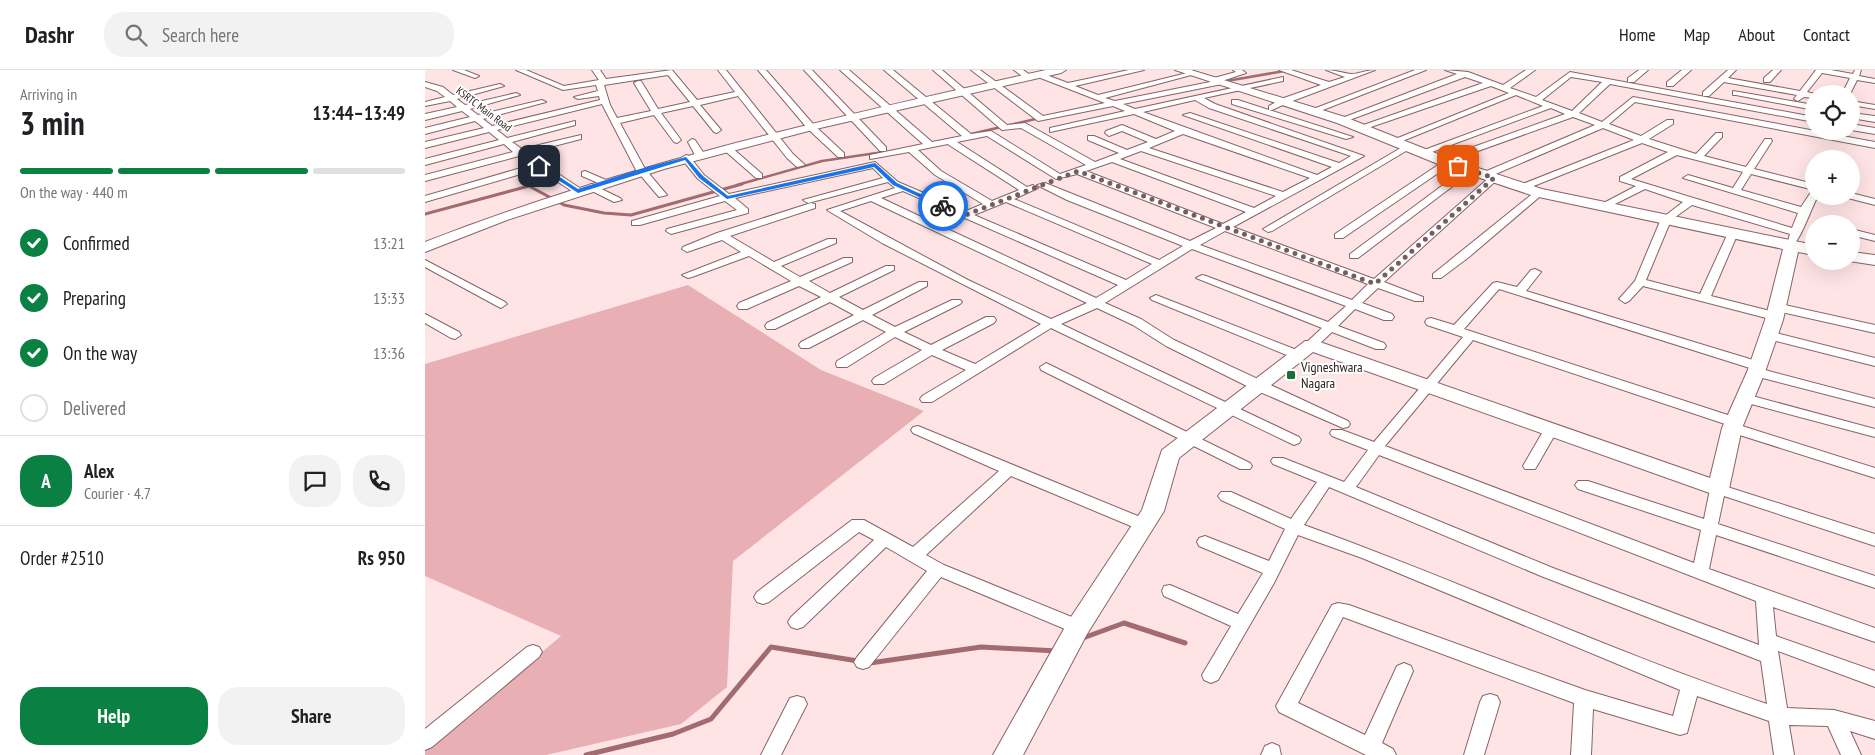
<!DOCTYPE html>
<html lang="en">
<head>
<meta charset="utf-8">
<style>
  body { margin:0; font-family:"PT Sans Narrow",sans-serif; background:#f2f2f2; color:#202124; height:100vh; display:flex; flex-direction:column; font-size:19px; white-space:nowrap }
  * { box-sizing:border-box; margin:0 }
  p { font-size:16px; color:#757577 }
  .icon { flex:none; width:28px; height:28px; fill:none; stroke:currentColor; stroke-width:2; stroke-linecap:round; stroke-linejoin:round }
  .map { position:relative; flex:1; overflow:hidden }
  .side { display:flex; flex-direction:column; background:#fff; width:425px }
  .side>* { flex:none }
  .buttons { position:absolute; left:1380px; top:15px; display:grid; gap:10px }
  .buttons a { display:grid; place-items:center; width:55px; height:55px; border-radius:50%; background:#fff; box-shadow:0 5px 20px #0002; font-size:25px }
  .pin { position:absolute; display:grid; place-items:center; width:42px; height:42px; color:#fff; margin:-21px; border-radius:10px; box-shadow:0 2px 8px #0006 }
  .courier { position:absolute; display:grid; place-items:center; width:50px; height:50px; margin:-25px; border:4px solid #1a73e8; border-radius:50%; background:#fff; color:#222; box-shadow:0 1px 6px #0007 }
  .summary em { font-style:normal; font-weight:700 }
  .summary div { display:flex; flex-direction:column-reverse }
  .summary { display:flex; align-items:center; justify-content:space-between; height:85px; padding:0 20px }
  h1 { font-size:32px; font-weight:700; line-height:38px }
  .bar { display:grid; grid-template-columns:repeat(4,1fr); gap:8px 5px; align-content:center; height:60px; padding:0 20px }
  .bar i { height:6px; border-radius:4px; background:#e0e0e0 }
  .bar .current { background:#0b8043 }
  .bar p { grid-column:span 4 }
  .line { display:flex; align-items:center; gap:12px; padding:0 20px; border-top:1px solid #e0e0e0 }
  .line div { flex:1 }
  .round { display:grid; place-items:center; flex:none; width:52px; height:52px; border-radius:20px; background:#f2f2f2 }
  ol { padding:0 20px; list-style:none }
  li { display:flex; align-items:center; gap:15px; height:55px }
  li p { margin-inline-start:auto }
  li .icon { padding:5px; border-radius:50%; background:#0b8043; color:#fff; stroke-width:4 }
  li:last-child { color:#757577 }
  li i { width:28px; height:28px; border:2px solid #e0e0e0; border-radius:50% }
  .cta { display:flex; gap:10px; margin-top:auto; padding:10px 20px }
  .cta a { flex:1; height:58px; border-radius:20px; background:#0b8043; color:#fff; font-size:20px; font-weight:700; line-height:58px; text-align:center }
  .cta a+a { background:#f2f2f2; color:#202124 }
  header { display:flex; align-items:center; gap:30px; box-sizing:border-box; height:70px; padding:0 25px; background:#fff; border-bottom:1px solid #e0e0e0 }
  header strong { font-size:24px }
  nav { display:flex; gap:28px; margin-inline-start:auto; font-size:18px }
  .search { width:350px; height:45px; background:#f2f2f2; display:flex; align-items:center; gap:12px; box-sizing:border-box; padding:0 18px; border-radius:20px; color:#757577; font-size:19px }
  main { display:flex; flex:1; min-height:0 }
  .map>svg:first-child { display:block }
  .green { fill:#e8afb4 }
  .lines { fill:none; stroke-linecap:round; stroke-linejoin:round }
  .stream-far2 { stroke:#a26b70; stroke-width:2.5 }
  .stream-far1 { stroke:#a26b70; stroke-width:3 }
  .stream { stroke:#a26b70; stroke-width:5 }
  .street-casing { stroke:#886366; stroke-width:2 }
  .secondary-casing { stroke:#886366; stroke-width:2 }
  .street { fill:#fff; fill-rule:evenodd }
  .secondary { fill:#fff; fill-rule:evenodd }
  .route { fill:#1a73e8 }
  .done { stroke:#735f61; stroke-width:5; stroke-dasharray:0 9 }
  .poi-dot { fill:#206d3c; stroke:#fff; stroke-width:2 }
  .labels { text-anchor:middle; stroke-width:4; stroke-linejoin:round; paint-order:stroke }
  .far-street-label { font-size:11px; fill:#271819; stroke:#fff }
  .poi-label { font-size:14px; fill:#271819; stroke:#fff; text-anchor:start }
</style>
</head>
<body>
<header>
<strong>Dashr</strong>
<div class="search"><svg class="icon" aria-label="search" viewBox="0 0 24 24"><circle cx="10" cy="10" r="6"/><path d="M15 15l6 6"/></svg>Search here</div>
<nav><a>Home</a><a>Map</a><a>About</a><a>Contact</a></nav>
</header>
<main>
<section class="side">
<div class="summary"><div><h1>3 min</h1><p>Arriving in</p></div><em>13:44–13:49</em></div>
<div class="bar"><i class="current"></i><i class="current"></i><i class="current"></i><i></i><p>On the way · 440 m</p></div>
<ol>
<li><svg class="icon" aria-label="check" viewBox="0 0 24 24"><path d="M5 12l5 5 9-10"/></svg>Confirmed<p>13:21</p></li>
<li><svg class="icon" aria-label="check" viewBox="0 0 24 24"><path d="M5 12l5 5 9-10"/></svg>Preparing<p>13:33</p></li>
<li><svg class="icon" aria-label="check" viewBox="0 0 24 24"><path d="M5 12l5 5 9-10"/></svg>On the way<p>13:36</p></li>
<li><i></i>Delivered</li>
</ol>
<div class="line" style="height:90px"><b class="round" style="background:#0b8043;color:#fff">A</b><div><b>Alex</b><p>Courier · 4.7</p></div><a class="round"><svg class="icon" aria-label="chat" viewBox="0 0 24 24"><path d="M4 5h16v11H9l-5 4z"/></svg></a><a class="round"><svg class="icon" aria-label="phone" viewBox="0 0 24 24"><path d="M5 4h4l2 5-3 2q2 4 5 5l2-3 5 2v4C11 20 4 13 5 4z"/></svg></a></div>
<div class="line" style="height:65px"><div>Order #2510</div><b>Rs 950</b></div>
<div class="cta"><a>Help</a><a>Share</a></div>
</section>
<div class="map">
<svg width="1450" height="685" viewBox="0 0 1450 685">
  <rect width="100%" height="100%" fill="#ffe4e6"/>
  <path class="green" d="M263,215L396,300L499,341L308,491L302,617L256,654L121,685H0V681L136,566L0,506V294Z"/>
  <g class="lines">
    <g class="stream-far2">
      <path d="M796,12L865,0"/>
      <path d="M546,64L615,48"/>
      <path d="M312,115L397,91L458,82"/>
    </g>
    <path class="stream-far1" d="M0,144L104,116L139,135L179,143L206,145L317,114"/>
    <g class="stream">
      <path d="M658,568L699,553L760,573"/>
      <path d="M445,593L556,577L632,581"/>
      <path d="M161,685L248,664L286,649L346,577L433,591"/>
    </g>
    <defs>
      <g id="street">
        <path d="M28,0H39L54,6L50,8Z"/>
        <path d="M91,0H101L139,16L174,10L167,0H175L181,9L247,0L272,30L310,22L293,0H301L368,84L380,95L372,97L362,88L313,26L275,35L296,60L292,63L289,62L268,36L236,43L256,70L252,73L249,72L229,45L195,53L220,99L242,125L234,127L211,100L177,34L72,60L82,68L150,51V55L87,72L97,79L156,65V69L102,83L156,119V123H150L113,99L0,132V126L106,95L94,86L0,111V105L88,82L79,74L0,95V89L74,70L64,62L0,78V72L59,58L50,51L0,64V58L45,47L37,41L0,50V44L32,37L25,31L0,36V32L20,27L12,21L0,17V12L18,17L28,25L75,14L79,16L32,29L40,35L91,23L95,25L45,39L53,45L117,30L121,32L58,49L67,56L175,30L174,26L153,29L149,27L173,21L171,15L138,20ZM243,5L265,32L233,39L216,11H213L209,13L226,41L192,48L185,35L179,15Z"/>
        <path d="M333,0H341L389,55L419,83V87H413L383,59Z"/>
        <path d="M379,0H387L461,77V81H455Z"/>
        <path d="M415,0H424L507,72L537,66L459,0H468L546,64L566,61L635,104L661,95L596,58L577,60L508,0H517L582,55L600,53L670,92L694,83L663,70V66H669L702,80L723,72L697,61L684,66L680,63L681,61L697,55L731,69L750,61L709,44L625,62V58L700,41L688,36L613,51L546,0H555L618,46L680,33L613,7V3H616L643,13L704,0H719L650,16L673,25L766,2L770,4L680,28L690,31L785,12V9L811,2L808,0H817L821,3L797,11V14L698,34L710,39L858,7V11L779,28L790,34L939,86L808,157L949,209L1066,106L1057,107V103L1170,55L1148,47L1025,91V95L918,168H910V164L1016,93L1015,89L1140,44L1126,38L999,85L991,83L1118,36L1091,25L970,74L963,72L1084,23L1066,16L937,60L930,58L1058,13L1040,7L919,52L912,50L1032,4L1020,0L1043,2L1078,15L1101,0H1110L1085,18L1111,27L1145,2L1389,47V52L1185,14L1154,43L1177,52L1208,27L1450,72V78L1210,32L1184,54L1216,66L1242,50H1248V54L1224,69L1271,84L1291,63H1297V67L1279,86L1321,97L1340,69H1346L1347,71L1329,99L1389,114V120L1326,104L1316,120L1376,137L1386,122L1389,121V126H1393C1387,136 1375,172 1368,174L1363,171L1365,164L1267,135L1246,150L1221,210L1275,224L1303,163L1304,161H1312L1313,163L1286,226L1353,243L1355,246L1349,250L1218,216L1204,231L1200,233L1194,229L1210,211L1236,149L1258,132L1220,119L1182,138L1173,136L1211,116L1195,111V107L1243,82L1217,73L1101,119H1095V115L1209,70L1178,58L1066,106L1074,108L959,212L998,227V231H990L953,218L937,233L967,244L969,247L967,250H959L930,239L913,256L959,273L961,276L959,279H951L907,262L890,278H882L880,275L882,272L897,258L771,208L777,205L781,206L903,252L921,236L767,179L680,233L716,249L749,270L923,351L925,354L923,357L918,358L828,319L741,276L708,255L672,238L636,254L874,367L876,370L874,373L869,375L626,258L507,332H497L495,329L497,326L541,300L507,285L459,314H449L447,311L449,308L497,280L470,267L422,297H412L411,294L412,291L461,262L438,250L384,278H376L374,275L376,272L429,245L405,232L350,259H342L340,256L342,253L396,227L374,216L322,239H314L312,236L314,233L366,211L324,186L267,207L263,208L257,205L316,182L297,170L262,182L257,179L258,177L292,163L386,133L390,134V138L305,166L349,192L403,169H411V173L356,196L375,207L419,188H427V192L384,211L405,223L461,196H469V200L414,227L438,240L494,212H502V216L447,245L470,257L527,230H535L537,232L535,234L479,262L506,275L561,247H569L571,250L569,253L517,280L550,294L616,254L457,173L402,140L470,118L463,112L383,133L378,130L458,108L448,98L310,128L323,139V143L246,164L241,161L242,159L312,140L300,131L215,155H207V151L295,126L273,109L256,88L261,85L264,86L279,105L304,124L450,92L473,112L541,141L558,134L510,105L484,82L445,89V85L498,74ZM1146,7L1177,12L1147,41L1117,30ZM770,30L784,38L926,86L914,93L765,43L758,45L907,97L892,105L718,42ZM758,64L885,108L858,122L724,78ZM562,66L631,109L652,104L791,158L765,171L620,113L612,115L642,130L758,176L734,190L589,129L613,118L608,115L602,117L532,72ZM523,74L524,75L594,120L567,131L516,101L493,80ZM716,81L851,126L829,138L695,89ZM1252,85L1318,102L1308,118L1263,105L1258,108L1373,143L1367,158L1206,109ZM687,92L821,142L798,154L661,101ZM478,121L532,145L509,153L456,128ZM446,131L662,233L626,249L543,210L415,141ZM581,132L727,194L701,210L549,145ZM540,148L693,215L671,228L518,157ZM800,161L943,214L927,230L775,175Z"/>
        <path d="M589,0H598L608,7L601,9Z"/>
        <path d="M854,0H866L904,12L920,7L901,0C910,0 917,3 926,4C933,4 942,0 950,0L862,33L847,40H844V36L856,29L896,15Z"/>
        <path d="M990,0H1001L890,43L883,41Z"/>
        <path d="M1214,0H1223L1209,12H1203V8Z"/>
        <path d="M1257,0H1266L1248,16H1242V12Z"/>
        <path d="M1303,0H1311L1303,8L1375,21L1391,0H1406L1428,4L1430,0H1436L1434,6L1450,9V13L1432,10L1425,24H1417L1425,8L1397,3L1382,22L1390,24L1389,28L1379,27L1373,31L1369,29L1372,25L1299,12L1284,26H1278V22Z"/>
        <path d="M1348,0H1356L1345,12H1339V8Z"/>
        <path d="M1308,21L1389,35V40L1311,25H1308Z"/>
        <path d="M807,30H813L928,67L921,69L807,34Z"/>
        <path d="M1426,31L1450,35V39L1426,35Z"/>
        <path d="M1426,43L1450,46V52L1426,48Z"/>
        <path d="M1426,54L1450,58V64L1426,60Z"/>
        <path d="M267,69L270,70L280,85L278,87L270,85L263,72Z"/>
        <path d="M299,76H305L337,104V108H331L299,80Z"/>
        <path d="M979,76L986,78L847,161L843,162L838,159Z"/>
        <path d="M1407,84H1413L1415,86L1413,89H1404Z"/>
        <path d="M1041,98L1049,100L933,188H925V184Z"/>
        <path d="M160,101L181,110L183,112L178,115L157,106V102Z"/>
        <path d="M166,114L195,128L197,130L189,132L163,119L161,117Z"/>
        <path d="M1111,121L1119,123L1044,187L1016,208H1008V204Z"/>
        <path d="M1426,123L1450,129V135L1423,128L1421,126H1426Z"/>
        <path d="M1426,159L1450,165V171L1426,165Z"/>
        <path d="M0,190L80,232L82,234L76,238L72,236L0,197Z"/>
        <path d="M1110,199L1116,202L1101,221L1338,293L1339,296L1336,299L1450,329V337L1326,305L1324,302L1328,299L1074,219L1039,259L1315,349L1317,352L1314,355L1450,398V408L1302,361L1300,358L1303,355L1048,270L960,376L1269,493L1276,460L1153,419L1150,415L1153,411H1163L1279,449L1285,419L1288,415L1293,414L1450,464V476L1299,426L1293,454L1450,506V518L1291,465L1284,499L1450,558V572L1348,537L1351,566L1450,601V617L1353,581L1362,638L1409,640L1450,651V669L1425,661L1436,685H1416L1403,656L1364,655L1369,685H1349L1344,651L1272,626L1262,663L1255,665L1168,639L1166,685H1146L1149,633L918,547L873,633L940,665L972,596L979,593L986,596L988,601L957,673L968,679L971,685H941L854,642L851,636L907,535L913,533L924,535L1160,620L1248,646L1255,620L937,488L873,465L849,513L793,610L786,613L779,610L777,605L806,556L739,526L737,521L739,516L745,515L813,544L838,503L774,476L772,472L774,468L780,466L844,491L860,459L796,430L793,426L796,422H806L866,449L892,412L848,394L846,391L848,388H858L919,412L943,380L907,366L905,363L907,360H917L949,372L1038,267L1002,255L1000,252L1002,249L1006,248L1029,255L1068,213L1072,212L1092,217L1106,200ZM954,385L1331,531L1334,575L1128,498L931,417ZM904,417L1116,506L1336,591L1342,634C1185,581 1035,511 879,455Z"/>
        <path d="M731,225L877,282L879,285L873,289L869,288L727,230L725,228Z"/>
        <path d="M1351,233L1450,255V263L1347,240L1345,237L1347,234Z"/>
        <path d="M0,244L34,262L36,265L30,269L26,268L0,253Z"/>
        <path d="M1343,261L1450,288V296L1339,268L1337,265L1339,262Z"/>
        <path d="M621,293L825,393L827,396L825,399H815L616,300L615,297Z"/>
        <path d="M1320,324L1450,359V367L1315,331L1313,328L1315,325Z"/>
        <path d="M493,356L725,451L727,455L725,459H713L586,406L501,485L519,495L659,552L662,557L659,562L653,564L647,562L516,507L444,597L438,599L432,597L429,592L432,587L502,501L461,477L378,557L372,559L366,557L363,552L366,547L449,470L434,462L344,532L338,534L332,532L329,527L332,522L427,450H439L488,477L574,401L488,363L486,360L488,357Z"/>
        <path d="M1125,357L1132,361L1112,396L1110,399H1100L1098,396L1120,358Z"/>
        <path d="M108,575L114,577L117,582L114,587L7,677L0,680V659L102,577Z"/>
        <path d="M1065,624L1072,626L1075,632L1059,685H1039L1055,632L1058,626Z"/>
        <path d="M372,626L379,628L382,634L356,685H336L365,628Z"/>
        <path d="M847,673L854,676L856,685H836L840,676Z"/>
      </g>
      <g id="secondary">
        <path d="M621,0H641L636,3L395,58L239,99L82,150L0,182V172C203,93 409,47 621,0Z"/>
        <path d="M750,0H766L920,47L1023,88L1117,119L1389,175V185L1373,182L1358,250L1340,302L1317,358L1304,419L1301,424L1293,426L888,282L754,388L739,441L662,564L598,685H568L644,550L717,440L737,380L880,271H892L1285,408L1297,358L1322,302L1340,250L1358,179L1109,126L1013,94L912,53Z"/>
        <path d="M1426,182L1450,185V195L1424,191H1426Z"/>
      </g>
    </defs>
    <use href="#street" class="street-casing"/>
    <use href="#secondary" class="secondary-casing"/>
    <use href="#street" class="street"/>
    <use href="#secondary" class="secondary"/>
  </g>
  <path class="route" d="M261,87L278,106L303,126L450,93L472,113L521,136L516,137L468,115L449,97L302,129L274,108L260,90L153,123L112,96L116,95L153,119L215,99Z"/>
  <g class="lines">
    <path class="done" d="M518,136L538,146L653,101L950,214L1069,108L1033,96"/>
  </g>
  <rect class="poi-dot" x="861" y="300" width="10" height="10" rx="2.5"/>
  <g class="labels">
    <g class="far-street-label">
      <text transform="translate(59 39) rotate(37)" y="4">KSRTC Main Road</text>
    </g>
    <g class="poi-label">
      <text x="876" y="302">Vigneshwara<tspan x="876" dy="16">Nagara</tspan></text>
    </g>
  </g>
</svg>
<div class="buttons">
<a><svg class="icon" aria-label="locate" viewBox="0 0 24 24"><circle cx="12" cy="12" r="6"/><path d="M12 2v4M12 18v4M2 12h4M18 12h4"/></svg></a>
<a>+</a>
<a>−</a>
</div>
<div class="pin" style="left:1033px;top:96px;background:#ea580c"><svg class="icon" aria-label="bag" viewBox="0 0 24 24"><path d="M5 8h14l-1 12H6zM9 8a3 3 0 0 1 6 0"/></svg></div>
<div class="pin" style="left:114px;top:96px;background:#1f2937"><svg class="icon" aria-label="home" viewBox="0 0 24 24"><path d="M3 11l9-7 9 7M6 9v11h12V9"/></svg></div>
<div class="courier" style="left:518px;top:136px"><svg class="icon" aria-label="bike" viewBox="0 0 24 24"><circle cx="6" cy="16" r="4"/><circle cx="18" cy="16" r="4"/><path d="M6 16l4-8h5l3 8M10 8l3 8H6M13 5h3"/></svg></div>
</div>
</main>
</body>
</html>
